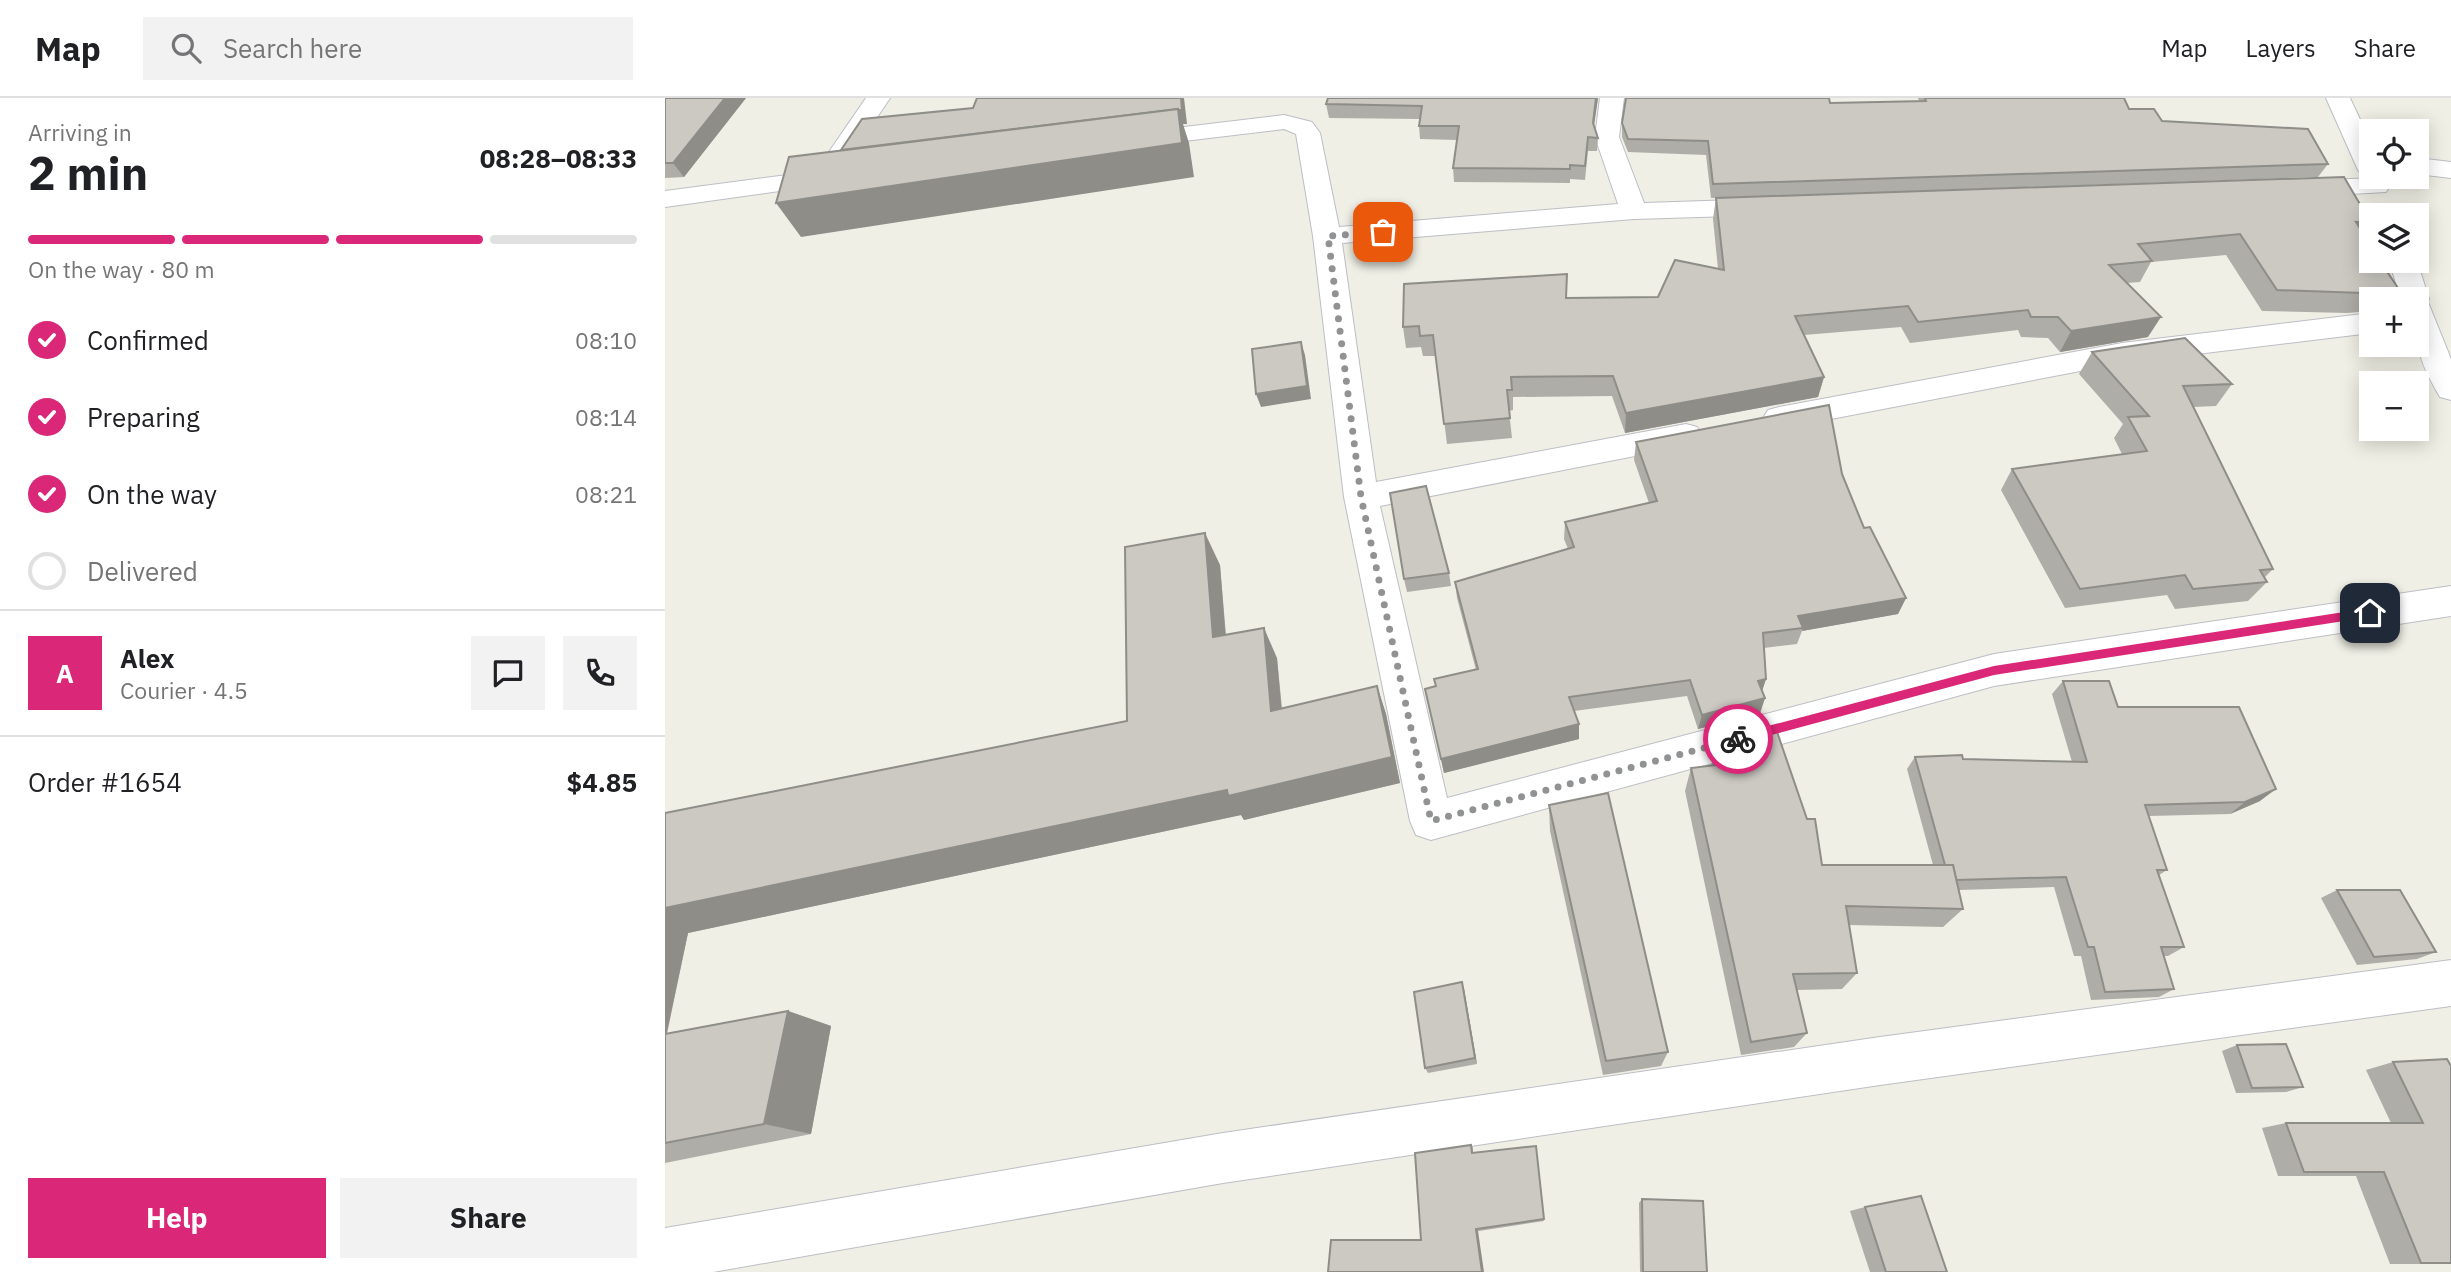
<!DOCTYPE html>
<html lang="en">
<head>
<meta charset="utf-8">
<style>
  body { margin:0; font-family:"IBM Plex Sans",sans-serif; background:#f2f2f2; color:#202124; height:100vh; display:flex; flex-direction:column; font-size:26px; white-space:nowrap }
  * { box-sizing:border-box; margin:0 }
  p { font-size:23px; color:#757577 }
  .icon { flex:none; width:38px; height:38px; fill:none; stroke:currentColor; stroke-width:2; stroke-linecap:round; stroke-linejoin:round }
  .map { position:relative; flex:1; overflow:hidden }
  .panel { display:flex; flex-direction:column; background:#fff; width:665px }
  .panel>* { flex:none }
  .buttons { position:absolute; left:1694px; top:21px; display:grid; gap:14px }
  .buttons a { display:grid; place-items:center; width:70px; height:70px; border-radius:0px; background:#fff; box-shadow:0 4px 18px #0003; font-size:35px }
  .pin { position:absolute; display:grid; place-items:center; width:60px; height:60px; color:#fff; margin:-30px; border-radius:14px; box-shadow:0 4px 10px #0006 }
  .courier { position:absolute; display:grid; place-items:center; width:70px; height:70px; margin:-35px; border:5px solid #db2777; border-radius:50%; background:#fff; color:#222; box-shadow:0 2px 9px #0007 }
  .head em { font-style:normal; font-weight:700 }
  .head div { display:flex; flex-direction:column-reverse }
  .head { display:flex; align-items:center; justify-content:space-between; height:119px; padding:0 28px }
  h1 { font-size:46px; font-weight:700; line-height:52px }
  .bar { display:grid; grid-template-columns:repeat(4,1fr); gap:10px 7px; align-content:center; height:84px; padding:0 28px }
  .bar i { height:9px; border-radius:5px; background:#e0e0e0 }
  .bar .active { background:#db2777 }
  .bar p { grid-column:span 4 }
  .line { display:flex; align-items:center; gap:18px; padding:0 28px; border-top:2px solid #e0e0e0 }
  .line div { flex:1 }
  .round { display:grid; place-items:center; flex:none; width:74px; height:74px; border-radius:0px; background:#f2f2f2 }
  ol { padding:0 28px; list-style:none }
  li { display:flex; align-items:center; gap:21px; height:77px }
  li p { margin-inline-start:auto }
  li .icon { padding:7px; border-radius:50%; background:#db2777; color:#fff; stroke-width:4 }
  li:last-child { color:#757577 }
  li i { width:38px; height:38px; border:4px solid #e0e0e0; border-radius:50% }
  .button { display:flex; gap:14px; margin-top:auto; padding:14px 28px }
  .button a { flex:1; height:80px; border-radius:0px; background:#db2777; color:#fff; font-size:28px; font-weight:700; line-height:80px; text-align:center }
  .button a+a { background:#f2f2f2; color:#202124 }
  header { display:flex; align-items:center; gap:42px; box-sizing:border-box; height:98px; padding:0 35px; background:#fff; border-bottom:2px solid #e0e0e0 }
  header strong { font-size:33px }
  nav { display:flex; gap:38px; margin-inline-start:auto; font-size:24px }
  .search { width:490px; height:63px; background:#f2f2f2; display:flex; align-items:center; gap:18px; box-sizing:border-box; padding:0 24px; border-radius:0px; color:#757577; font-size:26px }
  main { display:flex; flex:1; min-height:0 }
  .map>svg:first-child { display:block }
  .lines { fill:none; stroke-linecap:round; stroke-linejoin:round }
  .street-casing { stroke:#bcbec5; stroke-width:2 }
  .street { fill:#fff; fill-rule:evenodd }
  .wall { fill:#afada7 }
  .shaded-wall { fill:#8e8d88 }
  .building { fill:#cbc9c2; stroke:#8e8d88; stroke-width:2 }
  .route { fill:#db2777 }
  .done { stroke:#909293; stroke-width:7; stroke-dasharray:0 12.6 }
</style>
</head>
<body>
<header>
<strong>Map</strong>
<div class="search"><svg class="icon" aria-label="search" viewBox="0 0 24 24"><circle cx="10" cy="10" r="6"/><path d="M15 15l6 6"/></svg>Search here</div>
<nav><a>Map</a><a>Layers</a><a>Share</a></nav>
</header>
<main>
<section class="panel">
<div class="head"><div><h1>2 min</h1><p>Arriving in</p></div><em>08:28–08:33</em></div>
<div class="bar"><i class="active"></i><i class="active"></i><i class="active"></i><i></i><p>On the way · 80 m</p></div>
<ol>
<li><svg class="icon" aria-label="check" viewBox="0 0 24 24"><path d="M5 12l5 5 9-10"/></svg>Confirmed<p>08:10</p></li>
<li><svg class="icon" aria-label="check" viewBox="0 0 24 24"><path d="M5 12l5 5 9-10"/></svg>Preparing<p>08:14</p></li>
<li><svg class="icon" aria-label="check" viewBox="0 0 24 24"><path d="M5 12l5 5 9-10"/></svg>On the way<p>08:21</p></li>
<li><i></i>Delivered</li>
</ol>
<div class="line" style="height:126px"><b class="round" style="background:#db2777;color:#fff">A</b><div><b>Alex</b><p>Courier · 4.5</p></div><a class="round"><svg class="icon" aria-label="chat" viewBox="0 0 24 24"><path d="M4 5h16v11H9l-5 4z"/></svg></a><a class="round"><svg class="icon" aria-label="phone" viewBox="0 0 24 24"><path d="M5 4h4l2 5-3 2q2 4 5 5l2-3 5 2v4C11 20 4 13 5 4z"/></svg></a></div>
<div class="line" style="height:91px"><div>Order #1654</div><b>$4.85</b></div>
<div class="button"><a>Help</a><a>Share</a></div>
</section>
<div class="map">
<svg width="1786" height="1174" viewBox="0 0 1786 1174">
  <rect width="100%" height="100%" fill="#f0efe5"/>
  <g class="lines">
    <defs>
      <g id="street">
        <path d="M201,0H225L179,69L171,71L179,74L183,79L179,84L0,109V93L169,71L161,69L157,64Z"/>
        <path d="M935,0H959L954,39L979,105L1101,101L1110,103L1114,109L1110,115L1101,117L969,121L677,145L711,384L1021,326L1032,329L1037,337L1032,345L1021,348L715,408L782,700L1329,556L1786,488V518L1329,588L766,742L751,737L745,723L679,399L648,138L631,36L619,31L469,49L460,47L457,42L460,37L469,35L619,17L647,24L655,35L674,129L953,106L930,39Z"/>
        <path d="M1661,0H1685L1706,45V79H1710L1697,77L1693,72Z"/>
        <path d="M1752,60L1786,64V80L1752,76Z"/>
        <path d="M1712,80L1721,82L1725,88L1721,94L1633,99L1624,97L1620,91L1624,85L1633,83Z"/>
        <path d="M1724,163H1752L1764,201L1763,204L1786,261V302L1775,299C1750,257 1752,247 1752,201H1736Z"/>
        <path d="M1706,215V235L1457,265L1114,331L1103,328L1098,320L1103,312L1114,309L1457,245Z"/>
        <path d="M1786,862V908L1215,987L558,1085L48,1174H0V1130L558,1035L1215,939Z"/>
      </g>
    </defs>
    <use href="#street" class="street-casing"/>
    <use href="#street" class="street"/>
  </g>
  <g class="wall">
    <path d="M0,0H81L19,79L0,80Z"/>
    <path d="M663,0H933L929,28L933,40L932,53H923L920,82L905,81V85L789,84L788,70L792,42L755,41L754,28L755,21L664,20L661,6Z"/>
    <path d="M1253,0H1459L1464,11L1497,23L1663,66L1653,79L1046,100L1041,57L963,54L957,39V25L1165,5L1254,3Z"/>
    <path d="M1051,100L1706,125L1698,135L1737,196L1732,201H1706V213L1682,215L1597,213L1561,157L1486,164L1475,184L1462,185L1483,239L1395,254L1383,240L1356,239L1353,232L1245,245L1236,229L1139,237L1159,279L1153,299L960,335L947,298L848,299V312L844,313L847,340L782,346L771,258H758L756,249L741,250L738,229L902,200L993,199L1053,171L1048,121Z"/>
    <path d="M1427,254L1567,286L1551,308L1528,309L1608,471L1600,479L1602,484L1583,503L1510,511L1502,497L1400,510L1336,392L1347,371L1457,356L1449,340L1458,326L1414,276Z"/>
    <path d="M971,344L1177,376L1199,430L1241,500L1233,516L1137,533L1132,546L1099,550L1101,581L1097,593L1100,600L1095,615L1033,631L1022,598L909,613L914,626V641L779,675L760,591L770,588L811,572L792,500L790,484L903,451L899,441L900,424L984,405L969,362Z"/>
    <path d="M555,467L561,537L612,560L617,610L712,588L721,616L735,685L579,722L576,717L23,835L2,936L123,913L166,928L146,1036L0,1065V715L462,623Z"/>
    <path d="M784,475L786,488L742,494L739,481Z"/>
    <path d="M1398,583L1453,609L1595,703L1565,716L1484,718L1502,772L1494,777L1519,849L1503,858H1498L1509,891L1494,899L1426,902L1416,858H1409L1389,789L1294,792L1298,811L1278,829L1184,827L1192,875L1177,891L1132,892L1142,935L1129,949L1076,957L1020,693L1026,670L1046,668L1053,644L1157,767H1268L1242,671L1250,659L1298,661L1407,664L1387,596Z"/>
    <path d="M884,707L1003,954L996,968L938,977L885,733Z"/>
    <path d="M1672,792L1771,854L1752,861L1692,867L1656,800Z"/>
    <path d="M797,884L799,891L812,966L763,975L760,970Z"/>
    <path d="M1572,947L1638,989L1621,994L1571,995L1557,953Z"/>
    <path d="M1728,964L1786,968V1166H1725L1691,1078H1613L1597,1030L1621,1025H1726L1701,972Z"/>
    <path d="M806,1047L808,1050V1055L871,1048L879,1123L756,1142Z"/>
    <path d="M977,1101L1042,1174H975L974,1105Z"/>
    <path d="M1200,1109L1282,1174H1205L1185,1113Z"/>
  </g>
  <g class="shaded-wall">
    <path d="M60,0H81L19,79L8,65Z"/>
    <path d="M516,0H519L522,26H518L524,45L529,79L136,139L111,105Z"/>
    <path d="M931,0H933L927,39L928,25Z"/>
    <path d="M1496,219L1483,239L1395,254L1406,233Z"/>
    <path d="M636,244L640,257L646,301L596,309L591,296Z"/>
    <path d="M1159,279L1153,299L960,335L961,315Z"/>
    <path d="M540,435L555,467L563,569L548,539Z"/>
    <path d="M1241,500L1233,516L1137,533L1138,530L1133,518Z"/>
    <path d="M599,530L612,560L619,640L606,613Z"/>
    <path d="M1101,581L1096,596L1093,583Z"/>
    <path d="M712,588L721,616L735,685L579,722L576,717L23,835L0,943V810Z"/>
    <path d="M1100,600L1095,615L1033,631L1037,617Z"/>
    <path d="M914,626V641L779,675L776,661Z"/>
    <path d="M1611,691L1595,703L1565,716L1580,704Z"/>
    <path d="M797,884L799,891L812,966L810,960Z"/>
    <path d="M123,913L166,928L146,1036L99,1026Z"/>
    <path d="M811,1131L813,1133L819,1174H817Z"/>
  </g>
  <g class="building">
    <path d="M0,0H60L8,65H0Z"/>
    <path d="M312,0H516L517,12H513V11L176,52L197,21L308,10Z"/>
    <path d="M663,0H931L928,25L933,40L923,39L920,68L905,67V71L788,70L794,28H754L757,8L661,6Z"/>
    <path d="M961,0H1164L1165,5L1261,3L1260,0H1459L1464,11H1489L1497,23L1643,31L1663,66L1048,86L1043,43L963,41L957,25Z"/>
    <path d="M513,11L517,45L111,105L124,59Z"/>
    <path d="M1679,79L1706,125L1691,124L1706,148V163H1715L1737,196L1726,195L1723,192L1698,195L1612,192L1575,136L1473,146L1487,163L1444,167L1496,219L1406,233L1393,219H1366L1363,212L1253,224L1243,208L1130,218L1159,279L961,315L948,278L846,279L847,292H842L845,320L779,326L768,237L755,238L754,228L738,229L739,186L902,176L901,200L993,199L1010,162L1059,172L1051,100Z"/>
    <path d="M1520,240L1567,286L1518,288L1608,471L1595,472L1602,484L1528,491L1520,477L1415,491L1347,371L1482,353L1463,319L1484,318L1427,254Z"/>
    <path d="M636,244L642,288L591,296L587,251Z"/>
    <path d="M1164,307L1177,376L1199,430L1205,429L1241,500L1133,518L1138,530L1098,535L1101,581L1093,583L1100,600L1037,617L1025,582L904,599L914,626L776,661L760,591L771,588L769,581L813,571L790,484L909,449L900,424L992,403L971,344Z"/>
    <path d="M761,388L784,475L739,481L725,395Z"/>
    <path d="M540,435L548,539L599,530L606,613L712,588L727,659L563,698L562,692L0,810V715L462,623L460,449Z"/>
    <path d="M1398,583H1444L1453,609H1574L1611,691L1580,704L1480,707L1502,772H1492L1519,849H1496L1509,891L1440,894L1429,849H1423L1401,779L1291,782L1288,767H1280L1250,659L1297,657L1298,661L1422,664Z"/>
    <path d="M1110,628L1142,721H1150L1157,767H1288L1298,811L1181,808L1192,875L1128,876L1142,935L1086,944L1026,670L1060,666L1053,644Z"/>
    <path d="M943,695L1003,954L941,963L884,707Z"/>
    <path d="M1672,792H1735L1771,854L1709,859Z"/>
    <path d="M797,884L810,960L760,970L749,894Z"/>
    <path d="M123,913L99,1026L0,1045V936Z"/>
    <path d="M1621,946L1638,989L1587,990L1572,947Z"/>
    <path d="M1782,961L1786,968V1165H1756L1719,1074H1639L1621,1025H1758L1728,964Z"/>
    <path d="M806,1047L807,1055L871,1048L879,1121L811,1131L817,1174H663L666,1142H756L750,1055Z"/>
    <path d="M1256,1098L1282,1174H1221L1200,1109Z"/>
    <path d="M977,1101L1038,1103L1042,1174H978Z"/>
  </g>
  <path class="route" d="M1705,510L1711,515L1705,519L1329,577L1073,646L1067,641L1073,636L1329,568Z"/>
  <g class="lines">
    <path class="done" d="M718,134L663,138L696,399L766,723L1073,641"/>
  </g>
</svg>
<div class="buttons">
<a><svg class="icon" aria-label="locate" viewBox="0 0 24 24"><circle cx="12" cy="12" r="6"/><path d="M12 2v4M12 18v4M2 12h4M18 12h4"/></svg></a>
<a><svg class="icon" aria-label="layers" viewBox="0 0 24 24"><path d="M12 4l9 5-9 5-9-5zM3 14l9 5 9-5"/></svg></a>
<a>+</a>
<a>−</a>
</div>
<div class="pin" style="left:718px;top:134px;background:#ea580c"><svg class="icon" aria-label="bag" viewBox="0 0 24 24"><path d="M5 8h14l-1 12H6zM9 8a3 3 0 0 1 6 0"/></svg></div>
<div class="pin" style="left:1705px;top:515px;background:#1f2937"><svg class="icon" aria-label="home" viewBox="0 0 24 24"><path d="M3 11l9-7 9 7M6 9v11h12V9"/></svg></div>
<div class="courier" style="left:1073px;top:641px"><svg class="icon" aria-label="bike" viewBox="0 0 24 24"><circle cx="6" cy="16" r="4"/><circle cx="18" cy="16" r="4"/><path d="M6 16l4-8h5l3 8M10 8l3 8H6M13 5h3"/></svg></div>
</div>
</main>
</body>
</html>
